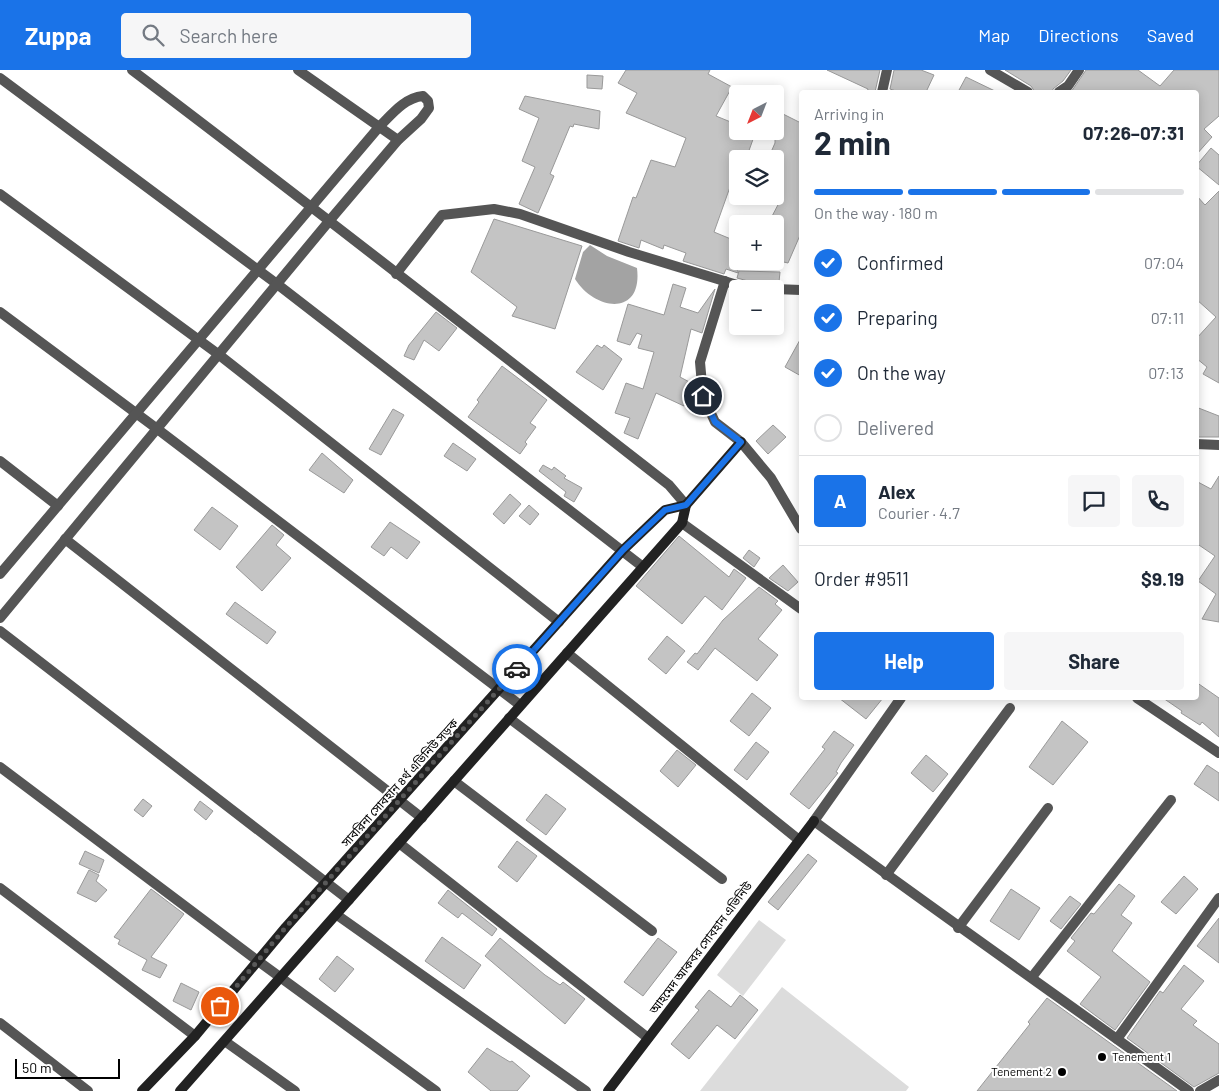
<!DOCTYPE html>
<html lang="en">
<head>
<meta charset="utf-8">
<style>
  body { margin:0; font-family:Barlow,"Noto Sans Bengali",sans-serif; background:#f6f6f7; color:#1f2937; height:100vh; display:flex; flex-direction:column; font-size:19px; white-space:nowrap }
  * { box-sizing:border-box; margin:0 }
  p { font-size:16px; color:#747a83 }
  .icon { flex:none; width:28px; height:28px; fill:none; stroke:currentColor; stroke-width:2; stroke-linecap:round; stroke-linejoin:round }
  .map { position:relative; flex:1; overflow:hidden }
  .details { position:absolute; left:799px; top:20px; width:400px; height:610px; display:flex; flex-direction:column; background:#fff; border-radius:5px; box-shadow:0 2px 12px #0003 }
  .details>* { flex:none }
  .needle { width:32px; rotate:222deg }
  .tools { position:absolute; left:729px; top:15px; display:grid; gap:10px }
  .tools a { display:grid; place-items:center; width:55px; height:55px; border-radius:5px; background:#fff; box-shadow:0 2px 12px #0003; font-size:25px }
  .scale { position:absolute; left:15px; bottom:12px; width:105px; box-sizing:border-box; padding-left:5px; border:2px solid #000; border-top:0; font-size:14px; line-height:18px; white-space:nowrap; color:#000; -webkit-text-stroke:4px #fff; paint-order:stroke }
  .pin { position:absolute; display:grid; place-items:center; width:42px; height:42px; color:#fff; margin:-21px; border:2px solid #fff; border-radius:50%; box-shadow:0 1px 5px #0007 }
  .courier { position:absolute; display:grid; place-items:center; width:50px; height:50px; margin:-25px; border:4px solid #1a73e8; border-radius:50%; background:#fff; color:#222; box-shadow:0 1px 6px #0007 }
  .head em { font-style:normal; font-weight:700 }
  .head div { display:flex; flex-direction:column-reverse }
  .head { display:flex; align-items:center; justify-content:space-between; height:85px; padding:0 15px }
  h1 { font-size:32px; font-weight:700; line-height:38px }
  .bar { display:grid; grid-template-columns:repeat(4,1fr); gap:8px 5px; align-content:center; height:60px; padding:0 15px }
  .bar i { height:6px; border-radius:4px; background:#e0e1e3 }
  .bar .current { background:#1a73e8 }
  .bar p { grid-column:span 4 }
  .line { display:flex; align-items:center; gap:12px; padding:0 15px; border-top:1px solid #e0e1e3 }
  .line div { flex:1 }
  .round { display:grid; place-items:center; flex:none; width:52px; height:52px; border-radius:5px; background:#f6f6f7 }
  ol { padding:0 15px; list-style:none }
  li { display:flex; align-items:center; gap:15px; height:55px }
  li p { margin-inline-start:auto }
  li .icon { padding:5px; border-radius:50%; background:#1a73e8; color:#fff; stroke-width:4 }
  li:last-child { color:#747a83 }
  li i { width:28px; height:28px; border:2px solid #e0e1e3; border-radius:50% }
  .cta { display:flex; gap:10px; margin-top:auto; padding:10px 15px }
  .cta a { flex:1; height:58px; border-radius:5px; background:#1a73e8; color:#fff; font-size:20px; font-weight:700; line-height:58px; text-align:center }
  .cta a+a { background:#f6f6f7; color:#1f2937 }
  header { display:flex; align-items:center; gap:30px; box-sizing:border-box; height:70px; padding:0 25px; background:#1a73e8; color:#fff }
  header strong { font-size:24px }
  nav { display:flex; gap:28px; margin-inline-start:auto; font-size:18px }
  .search { width:350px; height:45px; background:#f6f6f7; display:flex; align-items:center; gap:12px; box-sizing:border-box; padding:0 18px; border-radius:5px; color:#747a83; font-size:19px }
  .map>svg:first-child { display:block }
  .green { fill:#dcdcdc }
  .water { fill:#a3a3a3 }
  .building { fill:#c4c4c4; stroke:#999 }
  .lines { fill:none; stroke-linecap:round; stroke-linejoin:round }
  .street { stroke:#555; stroke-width:10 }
  .secondary { stroke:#222; stroke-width:10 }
  .done { stroke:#595959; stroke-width:5; stroke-dasharray:0 9 }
  .route { stroke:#1a73e8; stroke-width:6 }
  .poi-dot { fill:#000; stroke:#fff; stroke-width:2 }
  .labels { text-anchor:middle; stroke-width:4; stroke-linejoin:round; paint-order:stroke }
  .street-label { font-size:12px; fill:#000; stroke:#fff }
  .poi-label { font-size:12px; fill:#000; stroke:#fff; text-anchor:start }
</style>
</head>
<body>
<header>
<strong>Zuppa</strong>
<div class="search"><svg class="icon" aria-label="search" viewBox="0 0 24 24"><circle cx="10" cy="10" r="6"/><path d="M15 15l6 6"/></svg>Search here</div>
<nav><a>Map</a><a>Directions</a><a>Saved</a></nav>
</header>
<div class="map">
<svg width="1219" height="1021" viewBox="0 0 1219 1021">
  <rect width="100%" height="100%" fill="#fff"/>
  <g class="green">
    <path d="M759,850L786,870L743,926L717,905Z"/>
    <path d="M782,917L909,1017L906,1021H700Z"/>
  </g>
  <path class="water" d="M590,175L607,186L637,198C643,247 595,241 575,209L583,182Z"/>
  <g class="building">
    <path d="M626,0H710L708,4L732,17L716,46L738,55V61H756L747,86L738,82V104L735,103L714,162L738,172V203L726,199L724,204L683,191L686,183L664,175L663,179L641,170L639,178L618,171L633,127L636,128L651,90L675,97L686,68L626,43L637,23L618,13Z"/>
    <path d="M827,0H880L875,22H867L868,19Z"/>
    <path d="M894,0H921L934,5L926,22H899L890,19Z"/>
    <path d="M1005,0H1071L1063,11L1053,19L1052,22H1035L1031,16Z"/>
    <path d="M1086,0H1138L1160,16L1174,0H1219V46L1204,59L1212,67L1196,85V22H1071Z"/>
    <path d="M587,5L603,6L602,19L587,18Z"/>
    <path d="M966,7L997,22H958Z"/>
    <path d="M525,26L600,41L599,59L574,54L573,57L570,56L550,104L554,106L538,143L519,134L535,97L522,91L539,48L519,39Z"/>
    <path d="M775,40L801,53V163L788,193L775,190V154H768L782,127L775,124V89H768L775,73Z"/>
    <path d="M1211,78L1219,85V115L1196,96Z"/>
    <path d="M1219,121V313L1203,304L1207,297L1196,288V269L1216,247L1196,229V125L1205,135Z"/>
    <path d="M494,149L582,176L555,259L512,246L517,237L471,202Z"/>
    <path d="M739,201L780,202L779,212L769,215L763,212L748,211L737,208Z"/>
    <path d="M673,214L686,218L680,237L698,243L715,219L702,263L691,259L680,307L695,315L684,336L656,323L638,369L624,363L630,348L615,343L626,313L643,319L654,282L638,278L642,265L637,263L630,275L617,271L628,234L664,245Z"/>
    <path d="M436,242L457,258L439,281L424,270L414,290L404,286L409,275Z"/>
    <path d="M801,268V306L785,297Z"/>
    <path d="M597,275L602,278L604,275L622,289L603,320L576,302Z"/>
    <path d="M502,296L547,330L530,353L536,357L525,372L527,374L520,384L468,347L479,332L477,330Z"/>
    <path d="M1196,337L1219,346V367H1196Z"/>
    <path d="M393,339L404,345L381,385L369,379Z"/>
    <path d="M773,355L786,367L768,384L756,371Z"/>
    <path d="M453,373L476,389L467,401L444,386Z"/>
    <path d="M322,383L353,410L344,423L309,400Z"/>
    <path d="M543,395L552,400L554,397L566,406L564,408L582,418L574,432L564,426L566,422L539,401Z"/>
    <path d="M1219,406V552L1202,549L1216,524L1198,511L1215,486L1196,473V411L1211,419Z"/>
    <path d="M510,424L521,434L504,454L493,444Z"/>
    <path d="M529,435L539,444L530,455L519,446Z"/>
    <path d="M212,437L238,456L220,480L194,460Z"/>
    <path d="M390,452L420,472L407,489L391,477L384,486L371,477Z"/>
    <path d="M272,455L284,465L276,475L291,488L262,521L236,497Z"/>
    <path d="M679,466L729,507L734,499L746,508L722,540L705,526L682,554L636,516Z"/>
    <path d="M749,480L760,488L754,497L743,488Z"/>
    <path d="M783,495L798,512L788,521L769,508Z"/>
    <path d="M759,517L778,531L775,534L782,540L758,569L778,585L757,611L715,578L698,600L687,592L695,583L697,584L723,550Z"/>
    <path d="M235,532L276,562L267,574L226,544Z"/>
    <path d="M667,566L685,581L666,604L648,589Z"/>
    <path d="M1196,612L1219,628V667L1202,652L1200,655L1181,643L1182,641L1163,628H1196Z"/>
    <path d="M752,623L771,638L749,666L730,651Z"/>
    <path d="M839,628H883L866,649Z"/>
    <path d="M1062,651L1088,672L1053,715L1029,697Z"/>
    <path d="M834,661L854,675L841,693L836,702L838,703L809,739L790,724L825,679L822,677Z"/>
    <path d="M756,672L769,682L747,710L734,700Z"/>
    <path d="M677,680L696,695L678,717L660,701Z"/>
    <path d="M926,685L948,704L933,722L911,703Z"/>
    <path d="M1207,695L1219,703V731L1194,714Z"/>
    <path d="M546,724L566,739L546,765L526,750Z"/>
    <path d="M143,729L152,736L143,747L134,740Z"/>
    <path d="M200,731L213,741L206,750L194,740Z"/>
    <path d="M517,771L537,786L517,812L498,797Z"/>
    <path d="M85,781L104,790L99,803L79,794Z"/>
    <path d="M808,784L817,791L778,840L768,832Z"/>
    <path d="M89,800L99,805L96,811L107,820L96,832L77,823Z"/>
    <path d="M1184,806L1198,819L1176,844L1161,832Z"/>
    <path d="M1119,814L1135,826L1121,845L1132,853L1112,881L1150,912L1115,960L1080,934L1101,907L1067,881L1075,871L1071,868L1091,843L1094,844Z"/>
    <path d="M151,819L184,844L151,887L167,895L160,908L142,900L147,890L118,874L120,870L114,867Z"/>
    <path d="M1011,819L1040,838L1019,870L990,851Z"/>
    <path d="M448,820L497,859L492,866L462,843L458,848L438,833Z"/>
    <path d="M1070,826L1081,834L1061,859L1050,851Z"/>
    <path d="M1219,848V893L1197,876Z"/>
    <path d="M442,867L481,895L464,919L425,891Z"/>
    <path d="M500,868L545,905L560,915L563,912L585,929L565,954L485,886Z"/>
    <path d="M658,868L677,882L643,926L624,912Z"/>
    <path d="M337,886L354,899L335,922L319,909Z"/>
    <path d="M1184,895L1204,911L1181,939L1197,951L1193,955L1219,974V1003L1194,1017L1127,968L1160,921L1163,923Z"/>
    <path d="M181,913L199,922L191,940L173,931Z"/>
    <path d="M709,920L731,937L740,925L758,940L735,969L717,955L689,989L671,974L699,940L695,937Z"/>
    <path d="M1047,928L1138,993L1177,1021H977L1030,954L1028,952Z"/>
    <path d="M487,978L510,992L512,991L530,1006L517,1021H491L468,1002Z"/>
  </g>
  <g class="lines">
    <g class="street">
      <path d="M132,0C312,136 491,276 669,415L686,435"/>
      <path d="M298,0L398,70"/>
      <path d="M990,0L1028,22"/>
      <path d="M0,8L277,214L643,497"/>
      <path d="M882,22L887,0"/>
      <path d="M1059,22L1068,16L1079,0"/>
      <path d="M0,124L218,284L559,552"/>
      <path d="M396,204L442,145L494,139L520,144L629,182L747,218L763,219"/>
      <path d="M725,211L700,292L703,326L715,352L741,372L771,408L801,459"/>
      <path d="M775,219L801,220"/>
      <path d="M0,242L156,358L520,635"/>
      <path d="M1196,374L1219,375"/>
      <path d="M0,391L58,436"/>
      <path d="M682,453L801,539"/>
      <path d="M65,469L422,748"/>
      <path d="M0,504L379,57C392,44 404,28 423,26L428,31L429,38L421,49L398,70L330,150L0,548"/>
      <path d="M0,561L349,830"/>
      <path d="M567,583L799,770"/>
      <path d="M901,628L814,751C938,843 1065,931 1189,1021"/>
      <path d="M1137,628L1219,683"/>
      <path d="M509,648L722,809"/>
      <path d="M0,697L258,891L436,1021"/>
      <path d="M454,711L652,861"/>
      <path d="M399,773L648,968"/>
      <path d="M886,805L1010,638"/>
      <path d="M0,818L195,966"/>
      <path d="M337,845L586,1021"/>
      <path d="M958,858L1048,738"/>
      <path d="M1032,907L1171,730"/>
      <path d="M0,953L88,1021"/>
      <path d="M1117,969L1219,828"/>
      <path d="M226,972L295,1021"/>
      <path d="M1200,1021L1219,1010"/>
    </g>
    <g class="secondary">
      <path d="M142,1021L195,966L286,857L623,480L665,440L686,435"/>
      <path d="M180,1021L682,453L686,435L741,372"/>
      <path d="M608,1021L814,751"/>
    </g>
  </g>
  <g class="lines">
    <path class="done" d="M220,936L286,857L517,599"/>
    <path class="route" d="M517,599L623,480L665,440L686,435L741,372L715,352L703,326"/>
  </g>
  <g class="poi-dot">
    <circle cx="1102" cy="987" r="5"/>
    <circle cx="1062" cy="1002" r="5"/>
  </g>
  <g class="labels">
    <g class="street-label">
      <text transform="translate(400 713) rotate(-48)" y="4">সাবরিনা সোবহান ৪র্থ এভিনিউ সড়ক</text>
      <text transform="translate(701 878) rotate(-53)" y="4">আহমেদ আকবর সোবহান এভিনিউ</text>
    </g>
    <g class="poi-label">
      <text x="1112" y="991">Tenement 1</text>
      <text x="1052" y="1006" text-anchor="end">Tenement 2</text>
    </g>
  </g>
</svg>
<div class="tools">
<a><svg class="needle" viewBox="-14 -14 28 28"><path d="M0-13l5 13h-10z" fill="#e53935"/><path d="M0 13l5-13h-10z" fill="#747a83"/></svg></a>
<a><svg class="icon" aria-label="layers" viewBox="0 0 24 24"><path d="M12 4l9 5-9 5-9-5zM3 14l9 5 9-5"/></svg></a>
<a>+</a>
<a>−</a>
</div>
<div class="scale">50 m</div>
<div class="pin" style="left:220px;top:936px;background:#ea580c"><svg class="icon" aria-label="bag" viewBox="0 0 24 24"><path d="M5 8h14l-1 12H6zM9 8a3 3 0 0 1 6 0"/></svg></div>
<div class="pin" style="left:703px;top:326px;background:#1f2937"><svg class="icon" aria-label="home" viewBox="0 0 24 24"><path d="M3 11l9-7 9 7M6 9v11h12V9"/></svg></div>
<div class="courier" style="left:517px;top:599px"><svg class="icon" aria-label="car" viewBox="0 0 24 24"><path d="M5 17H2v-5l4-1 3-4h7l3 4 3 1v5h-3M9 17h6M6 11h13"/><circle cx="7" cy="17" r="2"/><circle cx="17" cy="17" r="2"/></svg></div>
<section class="details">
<div class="head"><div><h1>2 min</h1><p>Arriving in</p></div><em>07:26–07:31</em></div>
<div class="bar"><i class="current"></i><i class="current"></i><i class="current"></i><i></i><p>On the way · 180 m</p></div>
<ol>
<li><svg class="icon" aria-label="check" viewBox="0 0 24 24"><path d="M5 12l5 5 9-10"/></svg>Confirmed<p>07:04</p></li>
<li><svg class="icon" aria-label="check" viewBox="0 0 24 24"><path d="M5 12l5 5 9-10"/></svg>Preparing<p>07:11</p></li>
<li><svg class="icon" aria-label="check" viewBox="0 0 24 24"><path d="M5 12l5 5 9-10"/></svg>On the way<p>07:13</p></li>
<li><i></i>Delivered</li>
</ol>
<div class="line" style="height:90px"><b class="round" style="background:#1a73e8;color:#fff">A</b><div><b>Alex</b><p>Courier · 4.7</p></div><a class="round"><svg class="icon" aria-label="chat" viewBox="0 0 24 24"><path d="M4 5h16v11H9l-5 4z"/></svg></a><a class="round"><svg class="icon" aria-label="phone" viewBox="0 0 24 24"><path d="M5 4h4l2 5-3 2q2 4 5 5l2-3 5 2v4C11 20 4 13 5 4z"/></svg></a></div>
<div class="line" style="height:65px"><div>Order #9511</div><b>$9.19</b></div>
<div class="cta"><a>Help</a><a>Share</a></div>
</section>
</div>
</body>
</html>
